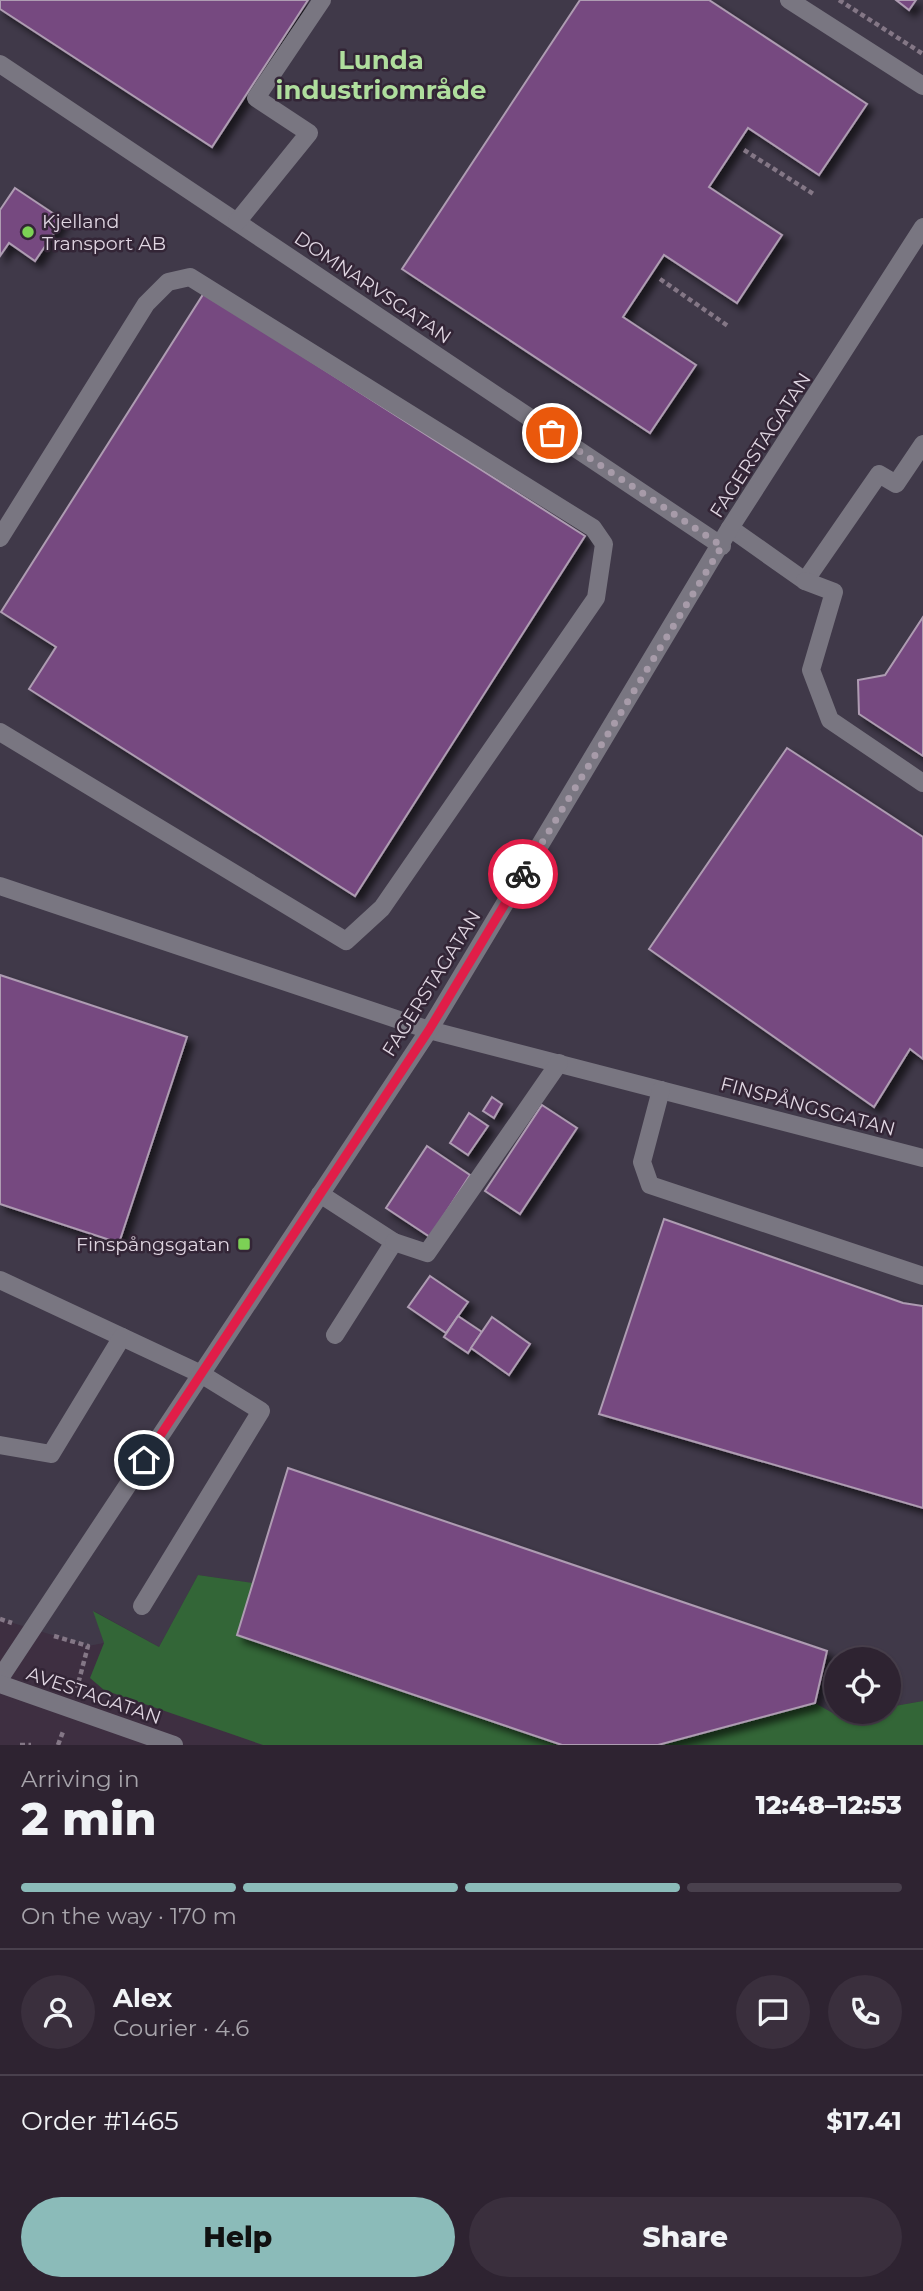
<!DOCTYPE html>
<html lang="en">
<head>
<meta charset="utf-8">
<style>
  body { margin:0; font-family:Montserrat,sans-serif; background:#3a2f3d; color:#f1f3f6; height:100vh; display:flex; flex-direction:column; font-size:26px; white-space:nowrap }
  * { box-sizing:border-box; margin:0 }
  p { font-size:23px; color:#a7a4ab }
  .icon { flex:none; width:38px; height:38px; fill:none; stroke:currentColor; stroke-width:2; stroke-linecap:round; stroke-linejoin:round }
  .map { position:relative; height:1745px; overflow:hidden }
  .side { display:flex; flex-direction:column; background:#2e2331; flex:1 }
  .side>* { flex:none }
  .controls { position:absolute; left:824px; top:1647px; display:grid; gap:14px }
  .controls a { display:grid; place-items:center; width:77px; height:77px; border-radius:50%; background:#2e2331; box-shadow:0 2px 5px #0004,0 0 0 2px #49404d; font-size:35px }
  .pin { position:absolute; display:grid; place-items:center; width:60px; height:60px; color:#fff; margin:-30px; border:4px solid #fff; border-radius:50%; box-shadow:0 2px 7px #0007 }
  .courier { position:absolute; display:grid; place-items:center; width:70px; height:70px; margin:-35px; border:5px solid #e11d48; border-radius:50%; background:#fff; color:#222; box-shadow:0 2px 9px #0007 }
  .summary em { font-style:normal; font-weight:800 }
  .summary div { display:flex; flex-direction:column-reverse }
  .summary { display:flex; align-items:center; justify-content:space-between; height:119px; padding:0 21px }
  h1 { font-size:46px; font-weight:800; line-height:52px }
  .bar { display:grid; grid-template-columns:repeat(4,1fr); gap:10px 7px; align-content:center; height:84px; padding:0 21px }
  .bar i { height:9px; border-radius:5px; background:#49404d }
  .bar .on { background:#8bbbb9 }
  .bar p { grid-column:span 4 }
  .line { display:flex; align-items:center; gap:18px; padding:0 21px; border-top:2px solid #49404d }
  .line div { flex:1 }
  .round { display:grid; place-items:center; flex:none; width:74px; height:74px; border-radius:37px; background:#3a2f3d }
  .button { display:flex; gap:14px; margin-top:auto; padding:14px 21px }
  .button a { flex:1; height:80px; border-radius:42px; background:#8bbbb9; color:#111; font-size:28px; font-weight:800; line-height:80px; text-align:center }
  .button a+a { background:#3a2f3d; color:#f1f3f6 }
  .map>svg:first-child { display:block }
  .industrial { fill:#403949 }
  .green { fill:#336637 }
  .building { fill:#764a80; stroke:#ae9cb2; stroke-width:2; filter:url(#shadow) }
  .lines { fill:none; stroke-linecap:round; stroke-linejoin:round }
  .path { stroke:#847786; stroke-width:4.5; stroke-dasharray:5 3.5; stroke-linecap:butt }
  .minor { stroke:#797681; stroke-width:18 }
  .done { stroke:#a79ba9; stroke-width:7; stroke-dasharray:0 12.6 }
  .route { stroke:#e11d48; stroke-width:9 }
  .poi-dot { fill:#7cd155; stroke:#332536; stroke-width:2.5 }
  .labels { text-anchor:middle; stroke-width:5; stroke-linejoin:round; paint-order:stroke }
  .poi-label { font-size:19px; fill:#dfd5e1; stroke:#332536; text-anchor:start }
  .street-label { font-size:19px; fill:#dfd5e1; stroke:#332536 }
  .district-label { font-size:26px; font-weight:bold; fill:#afde9d; stroke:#332536 }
</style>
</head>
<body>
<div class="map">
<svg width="923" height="1745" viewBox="0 0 923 1745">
  <defs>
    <filter id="shadow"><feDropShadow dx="6" dy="6" stdDeviation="3.5" flood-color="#0009"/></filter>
  </defs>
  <rect width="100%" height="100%" fill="#3e2f41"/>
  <path class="industrial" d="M0,0H923V1701L889,1707V1659H836V1712H859L658,1745L237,1635L252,1583L198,1575L159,1647L94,1611L104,1643L88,1646L0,1619Z"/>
  <g class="green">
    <path d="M198,1575L253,1583L237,1635L562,1745H263L104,1690L90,1678L104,1643L93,1611L159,1647Z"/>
    <path d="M923,1701V1745H658L815,1703L836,1715L889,1712V1707Z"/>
  </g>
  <g class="building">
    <path d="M0,0H308L212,147L0,9Z"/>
    <path d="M580,0H709L867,104L819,175L748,128L709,187L782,235L737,303L664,255L623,317L696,365L650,433L402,269Z"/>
    <path d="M896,0H916L909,10Z"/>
    <path d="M15,188L63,220L35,261L9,243L0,256V210Z"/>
    <path d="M204,293L585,536L355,896L29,689L56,647L1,612Z"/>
    <path d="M923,617V756L859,714L858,680L885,675Z"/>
    <path d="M787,748L923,837V1059L910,1049L874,1107L649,949Z"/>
    <path d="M0,975L187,1037L119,1243L0,1204Z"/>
    <path d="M492,1097L502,1104L494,1118L483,1111Z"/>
    <path d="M542,1105L577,1128L520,1214L485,1191Z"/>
    <path d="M469,1113L488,1126L468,1155L450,1143Z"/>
    <path d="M427,1146L470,1175L430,1237L386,1208Z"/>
    <path d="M664,1219L903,1303L923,1306V1508L599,1414Z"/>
    <path d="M430,1276L468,1302L446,1333L408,1307Z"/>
    <path d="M458,1316L482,1332L468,1353L444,1337Z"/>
    <path d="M492,1317L530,1344L509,1375L471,1348Z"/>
    <path d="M288,1468L827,1651L815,1703L658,1745H562L237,1635Z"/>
  </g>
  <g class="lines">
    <g class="path">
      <path d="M839,0L923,54"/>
      <path d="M744,150L815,195"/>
      <path d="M660,279L728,326"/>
      <path d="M0,1619L12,1623"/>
      <path d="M54,1636L88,1646L77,1688"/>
      <path d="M20,1745H31"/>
      <path d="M58,1745L64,1729"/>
    </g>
    <g class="minor">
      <path d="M789,0L923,86"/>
      <path d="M0,64L722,546"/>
      <path d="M237,222L309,133L256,98L322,0"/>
      <path d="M730,528L805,581L879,474L896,484L923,444"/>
      <path d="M0,538L146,304L168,282L190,277L593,528L604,544L596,598L382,908L346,941L0,732"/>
      <path d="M805,581L834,592L811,670L830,720L923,783"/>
      <path d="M0,886L429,1030L923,1158"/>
      <path d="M661,1090L642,1162L650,1185L923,1276"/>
      <path d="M320,1194L394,1242L335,1335"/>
      <path d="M394,1242L427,1253L559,1063"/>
      <path d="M0,1280L122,1337"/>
      <path d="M0,1445L51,1454L122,1337L201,1374L261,1411L142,1606"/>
      <path d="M0,1678L429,1030L730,528L923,227"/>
      <path d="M0,1684L174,1745"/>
    </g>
  </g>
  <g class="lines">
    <path class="done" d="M523,874L722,546L552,433"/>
    <path class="route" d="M144,1460L429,1030L523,874"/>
  </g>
  <g class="poi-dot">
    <circle cx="28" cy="232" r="7"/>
    <rect x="237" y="1237" width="14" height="14" rx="3.5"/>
  </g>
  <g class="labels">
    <g class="poi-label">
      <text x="42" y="228">Kjelland<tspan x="42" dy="22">Transport AB</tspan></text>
      <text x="230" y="1251" text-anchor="end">Finspångsgatan</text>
    </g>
    <g class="street-label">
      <text transform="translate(373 287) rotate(34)" y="7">DOMNARVSGATAN</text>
      <text transform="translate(760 445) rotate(-57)" y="7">FAGERSTAGATAN</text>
      <text transform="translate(431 983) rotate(-58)" y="7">FAGERSTAGATAN</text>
      <text transform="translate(808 1106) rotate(15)" y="7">FINSPÅNGSGATAN</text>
      <text transform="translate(94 1695) rotate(19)" y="7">AVESTAGATAN</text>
    </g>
    <g class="district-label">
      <text x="381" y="69">Lunda<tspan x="381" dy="30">industriområde</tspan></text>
    </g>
  </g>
</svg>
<div class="controls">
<a><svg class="icon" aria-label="locate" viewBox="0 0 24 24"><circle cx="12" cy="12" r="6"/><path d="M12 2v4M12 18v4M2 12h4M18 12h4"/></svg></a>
</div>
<div class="pin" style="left:552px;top:433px;background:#ea580c"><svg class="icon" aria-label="bag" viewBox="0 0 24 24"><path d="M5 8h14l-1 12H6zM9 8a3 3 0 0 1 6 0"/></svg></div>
<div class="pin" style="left:144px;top:1460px;background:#1f2937"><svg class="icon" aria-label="home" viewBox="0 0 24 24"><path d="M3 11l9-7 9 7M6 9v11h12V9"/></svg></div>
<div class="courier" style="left:523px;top:874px"><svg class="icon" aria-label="bike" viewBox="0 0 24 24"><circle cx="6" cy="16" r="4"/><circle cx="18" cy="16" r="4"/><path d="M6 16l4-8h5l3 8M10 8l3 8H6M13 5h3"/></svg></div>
</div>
<section class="side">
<div class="summary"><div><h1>2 min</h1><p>Arriving in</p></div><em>12:48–12:53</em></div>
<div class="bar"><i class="on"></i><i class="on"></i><i class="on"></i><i></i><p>On the way · 170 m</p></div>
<div class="line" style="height:126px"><a class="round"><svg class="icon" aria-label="person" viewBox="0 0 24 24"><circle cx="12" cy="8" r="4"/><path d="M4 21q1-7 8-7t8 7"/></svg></a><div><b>Alex</b><p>Courier · 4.6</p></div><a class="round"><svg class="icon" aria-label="chat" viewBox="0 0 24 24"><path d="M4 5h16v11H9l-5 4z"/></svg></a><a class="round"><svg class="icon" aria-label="phone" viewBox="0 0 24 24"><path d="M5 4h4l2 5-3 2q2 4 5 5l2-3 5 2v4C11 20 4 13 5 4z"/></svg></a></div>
<div class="line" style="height:91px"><div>Order #1465</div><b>$17.41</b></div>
<div class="button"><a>Help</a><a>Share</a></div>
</section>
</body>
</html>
